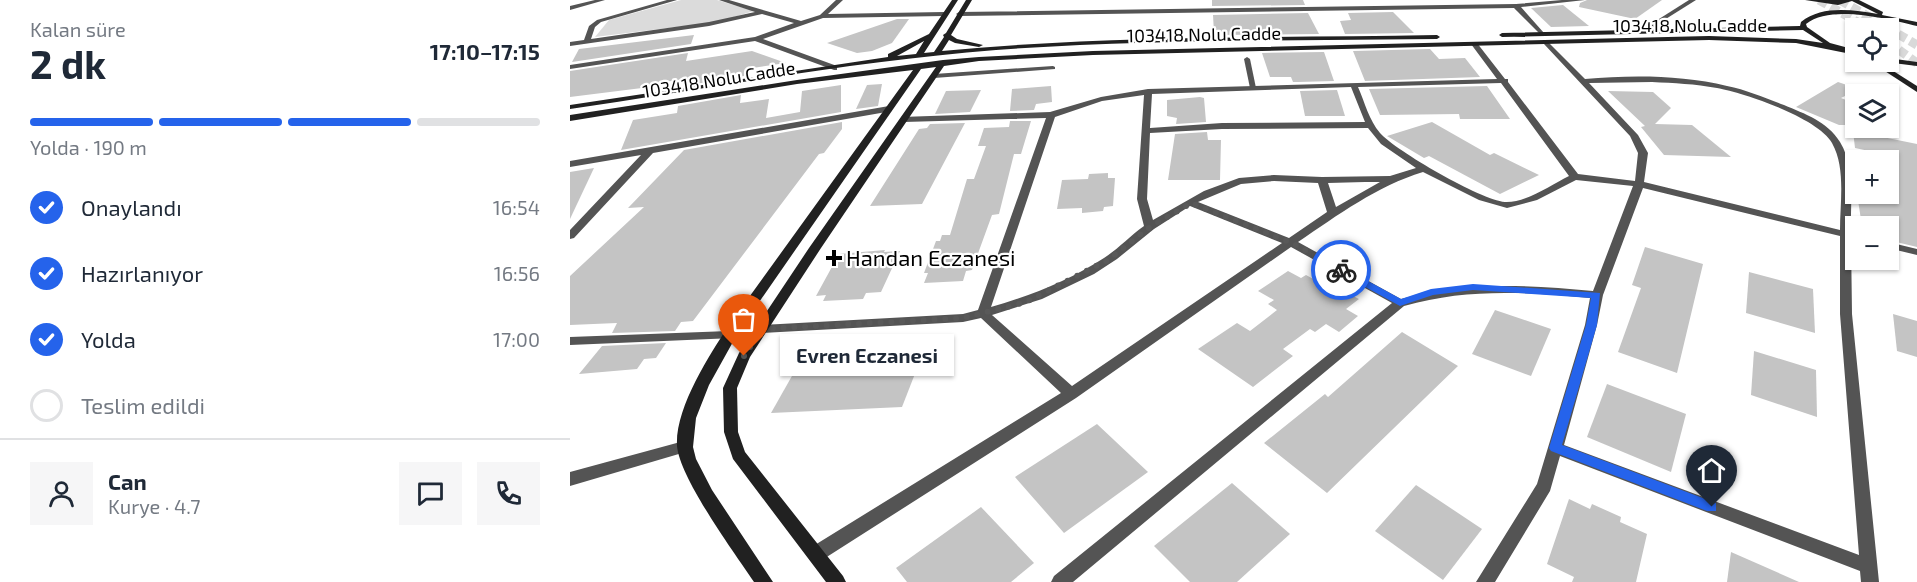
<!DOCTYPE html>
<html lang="tr">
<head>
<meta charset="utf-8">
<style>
  body { margin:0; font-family:"Exo 2",sans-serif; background:#f6f6f7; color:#1f2937; height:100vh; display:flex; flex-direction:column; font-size:22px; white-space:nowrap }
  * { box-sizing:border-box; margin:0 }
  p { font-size:20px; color:#747a83 }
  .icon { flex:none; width:33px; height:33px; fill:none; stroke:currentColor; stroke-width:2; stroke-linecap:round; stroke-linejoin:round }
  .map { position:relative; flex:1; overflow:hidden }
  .side { display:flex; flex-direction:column; background:#fff; width:570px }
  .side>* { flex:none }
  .fabs { position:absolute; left:1275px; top:18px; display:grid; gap:12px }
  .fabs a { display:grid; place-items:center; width:54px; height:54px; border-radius:0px; background:#fff; box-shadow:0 2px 4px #0004; font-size:30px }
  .pin { position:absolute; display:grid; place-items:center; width:51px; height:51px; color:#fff; margin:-62px -26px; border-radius:50% 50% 50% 0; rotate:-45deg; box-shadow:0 0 6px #0007 }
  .pin .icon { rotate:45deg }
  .courier { position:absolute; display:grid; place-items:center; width:60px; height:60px; margin:-30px; border:4px solid #2563eb; border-radius:50%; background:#fff; color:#222; box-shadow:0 2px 8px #0007 }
  .bubble { position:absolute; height:42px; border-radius:0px; background:#fff; box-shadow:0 2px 4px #0004; font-size:20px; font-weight:700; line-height:42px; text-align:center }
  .headline em { font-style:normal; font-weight:700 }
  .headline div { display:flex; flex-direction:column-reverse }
  .headline { display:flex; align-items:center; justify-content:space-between; height:102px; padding:0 30px }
  h1 { font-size:39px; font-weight:700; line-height:45px }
  .bar { display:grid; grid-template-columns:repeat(4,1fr); gap:9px 6px; align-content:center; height:72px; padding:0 30px }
  .bar i { height:8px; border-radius:4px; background:#e0e1e3 }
  .bar .current { background:#2563eb }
  .bar p { grid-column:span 4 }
  .line { display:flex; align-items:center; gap:15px; padding:0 30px; border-top:2px solid #e0e1e3 }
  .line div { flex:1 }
  .round { display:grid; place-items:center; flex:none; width:63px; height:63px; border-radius:0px; background:#f6f6f7 }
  ol { padding:0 30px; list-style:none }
  li { display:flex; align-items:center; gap:18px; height:66px }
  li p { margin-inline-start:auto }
  li .icon { padding:6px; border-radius:50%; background:#2563eb; color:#fff; stroke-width:4 }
  li:last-child { color:#747a83 }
  li i { width:33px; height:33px; border:3px solid #e0e1e3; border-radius:50% }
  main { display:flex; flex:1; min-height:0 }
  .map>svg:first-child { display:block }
  .green { fill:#dbdbdb }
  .building { fill:#c4c4c4 }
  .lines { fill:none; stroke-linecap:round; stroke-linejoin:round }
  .primary-tunnel { stroke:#d9d9d9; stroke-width:9; stroke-dasharray:9 4.5; stroke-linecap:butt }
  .lane { fill:#545454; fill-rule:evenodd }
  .street { fill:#545454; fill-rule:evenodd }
  .secondary { fill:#212121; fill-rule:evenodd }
  .route { fill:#2563eb }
  .done { stroke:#595959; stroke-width:6; stroke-dasharray:0 10.8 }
  .poi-dot { fill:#000; stroke:#fff; stroke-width:2 }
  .labels { text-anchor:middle; stroke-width:4.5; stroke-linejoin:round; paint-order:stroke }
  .far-street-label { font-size:18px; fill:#000; stroke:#fff }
  .poi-label { font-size:22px; fill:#000; stroke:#fff; text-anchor:start }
</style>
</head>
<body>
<main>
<section class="side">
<div class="headline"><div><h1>2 dk</h1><p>Kalan süre</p></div><em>17:10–17:15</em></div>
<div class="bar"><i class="current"></i><i class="current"></i><i class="current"></i><i></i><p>Yolda · 190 m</p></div>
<ol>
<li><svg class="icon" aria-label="check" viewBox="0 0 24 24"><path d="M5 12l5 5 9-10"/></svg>Onaylandı<p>16:54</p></li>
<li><svg class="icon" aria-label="check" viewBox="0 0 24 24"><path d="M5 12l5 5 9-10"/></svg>Hazırlanıyor<p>16:56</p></li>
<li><svg class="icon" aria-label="check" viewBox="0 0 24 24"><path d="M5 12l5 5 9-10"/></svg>Yolda<p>17:00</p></li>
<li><i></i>Teslim edildi</li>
</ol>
<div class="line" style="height:108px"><a class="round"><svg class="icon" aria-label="person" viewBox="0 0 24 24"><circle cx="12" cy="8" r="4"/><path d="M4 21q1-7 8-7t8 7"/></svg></a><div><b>Can</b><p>Kurye · 4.7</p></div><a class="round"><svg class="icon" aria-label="chat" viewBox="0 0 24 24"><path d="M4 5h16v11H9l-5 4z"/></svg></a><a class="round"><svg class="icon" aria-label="phone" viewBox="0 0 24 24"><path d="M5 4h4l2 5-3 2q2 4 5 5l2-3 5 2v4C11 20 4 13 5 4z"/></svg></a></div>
</section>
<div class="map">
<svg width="1347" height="582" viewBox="0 0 1347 582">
  <rect width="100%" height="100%" fill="#fff"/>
  <path class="green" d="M111,0H147L184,11L147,22L25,37L39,20Z"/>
  <g class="building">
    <path d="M642,0H733L735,5L642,6Z"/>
    <path d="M1017,0H1092L1065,19L1009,7L1010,3Z"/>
    <path d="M993,5L1019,26L981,27L961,8Z"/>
    <path d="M823,12L844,33L775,34L770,21L781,20L778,13Z"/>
    <path d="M738,13L749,34L645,35L644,33L643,15Z"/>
    <path d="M327,19H339L322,43L302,51L287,53L257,43Z"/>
    <path d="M124,35L121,44L2,62L9,49Z"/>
    <path d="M860,49L869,59L895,58L910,77L795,81L783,51Z"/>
    <path d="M182,51L216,63L176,69L174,76L113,86L114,79L82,84L80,87L0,97V71L118,53L116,61Z"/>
    <path d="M754,52L764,81L728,82H723L721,77H700L692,53Z"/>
    <path d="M1268,82L1289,89L1271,98L1286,104V125H1269L1226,107Z"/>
    <path d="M312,84L308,106L286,109L297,85Z"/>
    <path d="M271,85V112L51,150L63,120L107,113L108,106L171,95L170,103L199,99L196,118L230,112L232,91Z"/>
    <path d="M481,86L482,102L466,104L464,110L440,111L442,89Z"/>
    <path d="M917,86L940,119H890L889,114L810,115L799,89Z"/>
    <path d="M411,90L400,112L365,114L376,91Z"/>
    <path d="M767,90L775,116H735L730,91Z"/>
    <path d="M1038,91L1083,92L1101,108L1085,124L1122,125L1161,157L1094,155L1071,127L1075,126Z"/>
    <path d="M630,97L634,98L636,122L606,124L607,118L597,116V100Z"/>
    <path d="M440,121H461L451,154H444L429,214L422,215L402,270L396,271L393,281L354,283L358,273H354L366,241H370L372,235H380L397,179H404L416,146H408L414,128L439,127Z"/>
    <path d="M272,122V129L254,153L249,154L123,321L111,322L105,331L42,333L47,323L0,325V276L74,207L58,208L114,150Z"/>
    <path d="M862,122L920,155L924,153L969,175L930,194L859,156L854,158L817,136Z"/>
    <path d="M395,123L352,204L300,206L349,129L357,128L360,124Z"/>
    <path d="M1283,131L1347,144V247L1318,240V226H1292L1287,194H1318V155L1285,148Z"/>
    <path d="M637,132L638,140H651L650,180H598L605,134Z"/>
    <path d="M24,168L0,219V172Z"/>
    <path d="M538,173V178H545L543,206L534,207L533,211L512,213V208L487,209L492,180L518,179L519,174Z"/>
    <path d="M1075,247L1133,264L1107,373L1048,352L1071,288L1062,285Z"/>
    <path d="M315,250L314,252L330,251L311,292L296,293L293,299L253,301L256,295L246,296L269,254Z"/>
    <path d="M718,271L731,278L736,275L762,289L765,287L789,299L776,309L788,316L769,332L756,324L745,332L740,329L713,349L723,356L683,387L628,349L667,323L680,331L707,310L698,304L704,300L688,291Z"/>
    <path d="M1179,272L1243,289L1245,333L1176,313Z"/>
    <path d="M925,310L981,329L961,376L902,354Z"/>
    <path d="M1323,314L1347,321V357L1327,351Z"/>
    <path d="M832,332L888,366L757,493L694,443L755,394L758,397Z"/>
    <path d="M96,343L86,358L74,359L67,369L9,374L32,346Z"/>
    <path d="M355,348L332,407L201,413L235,353Z"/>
    <path d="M1184,351L1246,370L1247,417L1181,395Z"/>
    <path d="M1037,384L1116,414L1101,472L1017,437Z"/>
    <path d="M527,424L578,472L494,533L445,477Z"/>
    <path d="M662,483L720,534L667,582H620L584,546Z"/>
    <path d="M846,485L912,529L873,580L805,531Z"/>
    <path d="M999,499L1020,509L1022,504L1051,517L1050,522L1077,534L1066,582H1002L1004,577L977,564Z"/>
    <path d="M411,507L464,563L441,582H337L326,568Z"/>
    <path d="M1161,552L1229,582H1157Z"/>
  </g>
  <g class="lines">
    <g class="primary-tunnel">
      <path d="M1249,0L1298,28"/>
      <path d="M1270,0L1347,45"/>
      <path d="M1318,42L1347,63"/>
    </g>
    <g class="lane">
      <path d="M677,57L680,59L686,88L683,90L680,88L674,59Z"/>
      <path d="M483,66L485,67V69L364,78L361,76L364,74Z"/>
    </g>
    <g class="street">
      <path d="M25,0H35L0,10V6Z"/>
      <path d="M97,0H107L31,22L25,27L21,39L139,22L185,12L149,0H159L231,21L250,15L266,0H273L258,14L374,12L377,14L374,16L253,18L193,39L267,66V70H264L185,41L0,69V65L185,37L224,23L192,14L139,26L0,46V42L14,40L19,26L27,20Z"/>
      <path d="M992,0H1015L951,7L974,33L975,34L972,36L944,8L389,16L386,14L389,12L946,4Z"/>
      <path d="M1119,0H1126L1075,32L1070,31Z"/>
      <path d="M905,42L907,43L935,79H938V82L1008,174L1065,181L1068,153L1060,136L974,44V42H978L1015,79C1061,75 1112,75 1157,86C1177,90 1195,98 1214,105C1235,114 1257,121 1270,142C1286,168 1280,204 1281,232L1286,234V240L1281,239L1282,314L1309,582H1291L1290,571L990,456L980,491L925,582H906L967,484L1015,325L1020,298C957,292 896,288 834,306L503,582H481L484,576L822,303L721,247L506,398L252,560L246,562L240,560L237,554L240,548L491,393L411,318L393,322L192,333L186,329L192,325L393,314L408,310L476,118L334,122L331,121V117L480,112L531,97L578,89L927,79L901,44ZM1082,82C1104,83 1125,84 1147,88C1175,93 1248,118 1262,143C1276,168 1270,202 1270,230L1074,182L1078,153L1068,135L1019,83ZM931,83L999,176C981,185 956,203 935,202C911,200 826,151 810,133C799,120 795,103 788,87ZM781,87L795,122L652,123L580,128L582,94ZM574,95L567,199L574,226C560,236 548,249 534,258C500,280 460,296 421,307L485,117L532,101ZM798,128L811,144L846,168L820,176L752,177L704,175L669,178L634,191L583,220L577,199L580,133L652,129ZM853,172L909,200L937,208L967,200L1006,180L1063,186L1023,291C957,285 895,281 831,299L728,242C768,215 807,186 853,172ZM704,181L748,183L757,212L719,238L628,202L671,184ZM795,182H810L766,207L758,183ZM1073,188L1270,236V314L1289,555L994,445L1027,325L1033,295ZM620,206L712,243L502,386L422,315L472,299L524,274L547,259L584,229Z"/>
      <path d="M319,106L322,107V111L83,153L4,238L0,239V230L71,155L0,167V161Z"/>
      <path d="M1318,242L1347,249V255L1318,248Z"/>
      <path d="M159,331L165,335L164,338L0,345V337Z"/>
      <path d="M114,441L119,443L122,447L119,451L0,486V472Z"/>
    </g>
    <g class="secondary">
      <path d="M382,0H388L354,53L364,52L374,37L373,35L376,33L396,0H402L381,35L387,39L413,45L409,47L385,43L379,40L372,51C537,35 702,38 867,35L870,37L867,39C720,41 573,39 426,50C285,61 142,88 0,109V105L318,57V54L359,34ZM354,41L346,54L327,56Z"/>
      <path d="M1235,0H1289L1313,12L1312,15L1347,22V26C1318,19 1261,4 1236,24L1237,27L1260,43L1286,50V55L1226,43L1139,40L523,55L409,61L374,66L251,248L180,357L167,388L168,432L175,452L273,576L276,582H256L163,459L154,432L153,388L169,353L239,248L366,67L351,69L169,331L139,385L126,418L123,447L126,459L142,490L203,582H184C164,552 110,479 107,446C105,408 139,356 159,325L343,70L227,84L0,121V115L227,80L373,60L409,57L523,51L1139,36L1226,39L1253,43L1233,30L932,37L929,35L932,33L1230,26L1231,22C1252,5 1283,10 1308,14L1282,1L1268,5Z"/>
      <path d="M1318,58L1347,62V66L1315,62H1318Z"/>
      <path d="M1301,62H1309L1347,86V92Z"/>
    </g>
  </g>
  <path class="route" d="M768,268H774L831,299L861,289L903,284L1030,293L1027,325L992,445L1146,503V511H1137L981,451L979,448L1016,325L1021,298L903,290L863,295L830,306L768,272Z"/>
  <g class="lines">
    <path class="done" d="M174,356L192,329L393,318L456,302L538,260L580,227L621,203L722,243L771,270"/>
  </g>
  <path class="poi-dot" d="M261 249h6v6h6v6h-6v6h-6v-6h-6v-6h6z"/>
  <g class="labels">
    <g class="far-street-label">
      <text x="1120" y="32">103418 Nolu Cadde</text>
      <text transform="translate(634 35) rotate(-1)" y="6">103418 Nolu Cadde</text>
      <text transform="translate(149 80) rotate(-9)" y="6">103418 Nolu Cadde</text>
    </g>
    <g class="poi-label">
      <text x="276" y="266">Handan Eczanesi</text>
    </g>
  </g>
</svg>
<div class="fabs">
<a><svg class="icon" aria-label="locate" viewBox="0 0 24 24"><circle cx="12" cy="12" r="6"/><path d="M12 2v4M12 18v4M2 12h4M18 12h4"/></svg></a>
<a><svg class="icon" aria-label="layers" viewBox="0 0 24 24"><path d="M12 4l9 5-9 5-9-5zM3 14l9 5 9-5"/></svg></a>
<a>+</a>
<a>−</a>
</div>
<div class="pin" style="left:174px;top:356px;background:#ea580c"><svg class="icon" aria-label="bag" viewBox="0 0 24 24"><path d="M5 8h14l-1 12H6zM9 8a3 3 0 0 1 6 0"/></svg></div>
<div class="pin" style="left:1142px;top:507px;background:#1f2937"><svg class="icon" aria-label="home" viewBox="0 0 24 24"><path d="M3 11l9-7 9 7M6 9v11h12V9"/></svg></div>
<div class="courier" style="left:771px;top:270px"><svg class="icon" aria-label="bike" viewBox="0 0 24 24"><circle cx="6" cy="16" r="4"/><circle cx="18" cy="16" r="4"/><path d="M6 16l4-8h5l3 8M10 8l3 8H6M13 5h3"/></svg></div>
<div class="bubble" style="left:210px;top:334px;width:174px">Evren Eczanesi</div>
</div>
</main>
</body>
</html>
